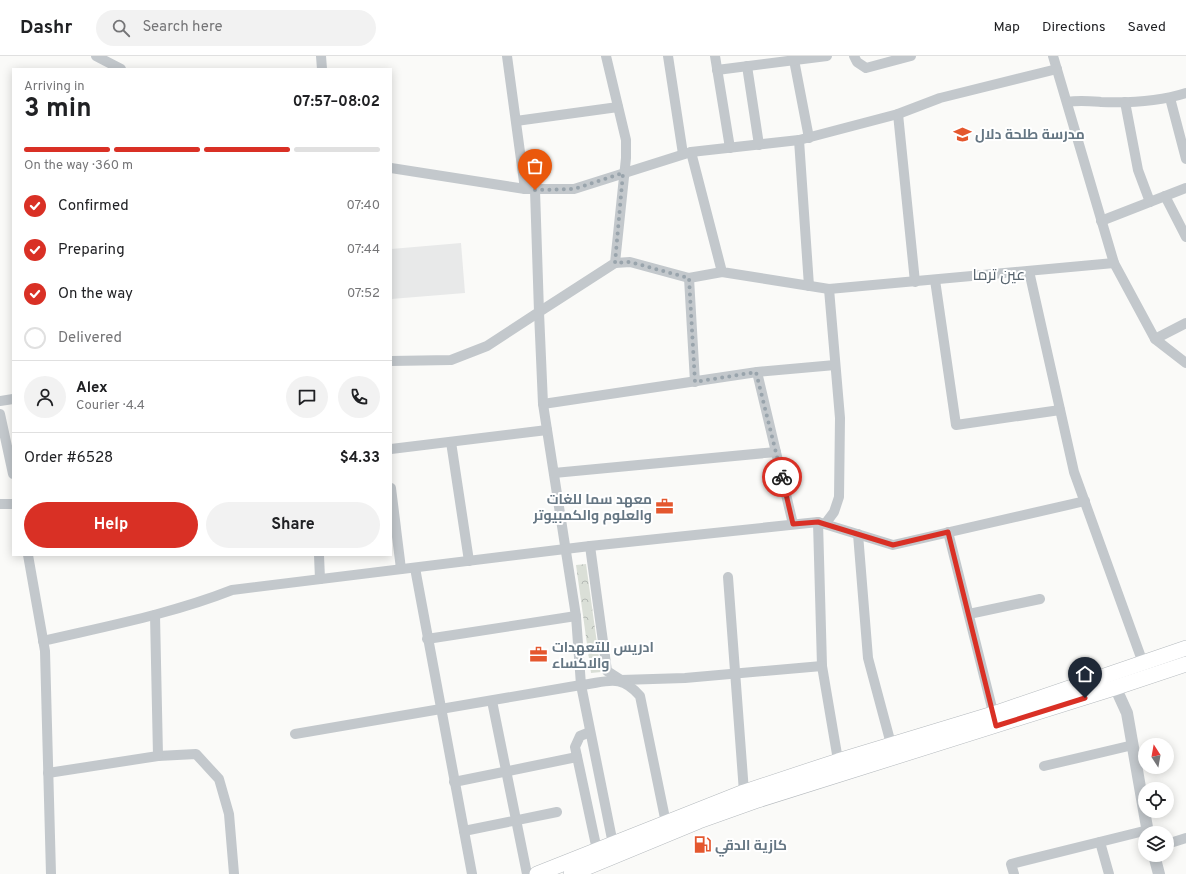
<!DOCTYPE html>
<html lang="en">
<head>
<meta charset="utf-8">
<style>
  body { margin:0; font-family:Overpass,Cairo,sans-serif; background:#f2f2f2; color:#202124; height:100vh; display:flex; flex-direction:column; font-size:15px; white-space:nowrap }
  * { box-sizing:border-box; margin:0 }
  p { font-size:13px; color:#757577 }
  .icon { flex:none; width:22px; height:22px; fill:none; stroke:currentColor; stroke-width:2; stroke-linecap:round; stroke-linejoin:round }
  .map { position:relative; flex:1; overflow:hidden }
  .panel { position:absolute; left:12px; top:12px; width:380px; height:488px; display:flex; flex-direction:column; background:#fff; border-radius:0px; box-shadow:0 2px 10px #0003 }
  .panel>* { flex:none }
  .needle { width:26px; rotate:349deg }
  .controls { position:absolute; left:1138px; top:682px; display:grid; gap:8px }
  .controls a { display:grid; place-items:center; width:36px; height:36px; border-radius:50%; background:#fff; box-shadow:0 2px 10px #0003; font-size:20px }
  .pin { position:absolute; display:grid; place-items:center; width:34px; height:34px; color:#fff; margin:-41px -17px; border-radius:50% 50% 50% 0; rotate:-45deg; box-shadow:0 0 4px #0007 }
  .pin .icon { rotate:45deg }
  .courier { position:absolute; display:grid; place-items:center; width:40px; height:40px; margin:-20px; border:3px solid #d93025; border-radius:50%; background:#fff; color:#222; box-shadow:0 1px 5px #0007 }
  .summary em { font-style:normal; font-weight:700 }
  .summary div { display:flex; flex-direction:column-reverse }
  .summary { display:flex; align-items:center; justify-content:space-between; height:68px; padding:0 12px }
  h1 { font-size:26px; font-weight:700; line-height:30px }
  .bar { display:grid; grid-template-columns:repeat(4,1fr); gap:6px 4px; align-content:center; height:48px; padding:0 12px }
  .bar i { height:5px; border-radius:3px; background:#e0e0e0 }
  .bar .on { background:#d93025 }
  .bar p { grid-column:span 4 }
  .line { display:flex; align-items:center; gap:10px; padding:0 12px; border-top:1px solid #e0e0e0 }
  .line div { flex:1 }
  .round { display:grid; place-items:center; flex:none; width:42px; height:42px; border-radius:21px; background:#f2f2f2 }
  ol { padding:0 12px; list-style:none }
  li { display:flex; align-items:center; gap:12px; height:44px }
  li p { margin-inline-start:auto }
  li .icon { padding:4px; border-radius:50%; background:#d93025; color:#fff; stroke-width:4 }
  li:last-child { color:#757577 }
  li i { width:22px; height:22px; border:2px solid #e0e0e0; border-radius:50% }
  .primary-button { display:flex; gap:8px; margin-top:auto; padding:8px 12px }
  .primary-button a { flex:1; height:46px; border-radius:24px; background:#d93025; color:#fff; font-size:16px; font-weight:700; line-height:46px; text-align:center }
  .primary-button a+a { background:#f2f2f2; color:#202124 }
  header { display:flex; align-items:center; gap:24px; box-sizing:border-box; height:56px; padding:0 20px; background:#fff; border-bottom:1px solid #e0e0e0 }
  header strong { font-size:19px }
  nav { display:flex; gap:22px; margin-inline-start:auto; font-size:14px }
  .search { width:280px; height:36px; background:#f2f2f2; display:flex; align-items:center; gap:10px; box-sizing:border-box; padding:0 14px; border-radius:22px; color:#757577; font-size:15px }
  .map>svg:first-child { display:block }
  .built { fill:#e8e9e9 }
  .park { fill:url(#park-crowns) }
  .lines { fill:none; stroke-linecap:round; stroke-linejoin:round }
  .primary-casing { stroke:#b5babe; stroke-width:16 }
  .minor { stroke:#c3c8cc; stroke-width:10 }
  .tertiary { stroke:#c3c8cc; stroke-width:12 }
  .primary { stroke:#fff; stroke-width:15 }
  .done { stroke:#99a4ac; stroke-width:4; stroke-dasharray:0 7.2 }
  .route { stroke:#d93025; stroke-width:5 }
  .labels { text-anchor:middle; stroke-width:4; stroke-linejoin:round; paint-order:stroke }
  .poi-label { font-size:14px; font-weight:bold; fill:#657683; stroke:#fff; text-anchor:start }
  .quarter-label { font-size:16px; fill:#57646e; stroke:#fff }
</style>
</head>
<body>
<header>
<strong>Dashr</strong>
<div class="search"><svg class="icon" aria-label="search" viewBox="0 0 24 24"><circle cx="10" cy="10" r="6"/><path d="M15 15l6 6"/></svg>Search here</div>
<nav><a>Map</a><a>Directions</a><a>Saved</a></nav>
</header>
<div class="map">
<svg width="1186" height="818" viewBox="0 0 1186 818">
  <defs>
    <pattern id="park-crowns" width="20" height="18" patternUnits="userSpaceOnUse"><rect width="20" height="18" fill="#dadfd7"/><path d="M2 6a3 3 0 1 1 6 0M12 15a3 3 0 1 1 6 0" fill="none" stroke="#b4b9b4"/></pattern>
  </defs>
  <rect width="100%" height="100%" fill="#fafaf8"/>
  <path class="built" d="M461,187L465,237L391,243V193Z"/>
  <path class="park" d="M586,508L601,616L591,617L576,509Z"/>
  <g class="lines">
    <defs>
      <g id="primary">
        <path d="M537,818L744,736L838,705L993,658L1186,592"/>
        <path d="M571,818L699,765L758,744L1114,632L1186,608"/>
      </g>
    </defs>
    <use href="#primary" class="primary-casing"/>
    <g class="minor">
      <path d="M96,0L121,13"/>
      <path d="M321,0L322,13"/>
      <path d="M507,0L525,133"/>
      <path d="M606,0L626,84V102L615,207L539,256L543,348L576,560L581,629L614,793"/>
      <path d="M668,0L683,98"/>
      <path d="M715,0L730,92"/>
      <path d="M854,0L857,6L866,12L911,0"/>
      <path d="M1053,0L1114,207L1155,283L1186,307"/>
      <path d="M794,4L809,82"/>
      <path d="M747,10L759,89"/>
      <path d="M717,14L827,0"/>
      <path d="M1170,42L1186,103"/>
      <path d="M1067,46C1079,44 1089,45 1101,46C1129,47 1158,46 1186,37"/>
      <path d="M1125,46L1138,114L1150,146"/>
      <path d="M898,58L915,226"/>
      <path d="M516,65L618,51"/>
      <path d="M799,84L809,230"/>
      <path d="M691,96L722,216L829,233L1114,207"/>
      <path d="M391,112L525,133H574L691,96L799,84L898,58L940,42L1057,13"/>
      <path d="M1165,140L1186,181"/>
      <path d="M1101,165L1186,132"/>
      <path d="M615,207L630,206L689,222L722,216"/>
      <path d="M1029,215L1074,416L1143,607"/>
      <path d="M689,222L695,326"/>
      <path d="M935,224L956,369L1060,354"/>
      <path d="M1155,283L1186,267"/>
      <path d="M391,305L451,304L487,290L539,256L535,134"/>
      <path d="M757,316L793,468"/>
      <path d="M0,345L13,343"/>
      <path d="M543,348L757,316L835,309"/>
      <path d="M0,358L13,418"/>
      <path d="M451,386L469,505"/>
      <path d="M391,393L547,374"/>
      <path d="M554,417L776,396"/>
      <path d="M391,432L401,513"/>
      <path d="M0,448H13"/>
      <path d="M818,466L822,610L839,710"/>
      <path d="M825,468L834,456L839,441L840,362L829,233"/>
      <path d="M948,476L995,664"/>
      <path d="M858,478L868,602L891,688"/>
      <path d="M590,490L607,615L621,624L685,622L822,610"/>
      <path d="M28,499L45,595L51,818"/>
      <path d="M319,499L320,523"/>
      <path d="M415,512L472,818"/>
      <path d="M728,521L744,736"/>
      <path d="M969,558L1040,543"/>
      <path d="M427,583L576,560"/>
      <path d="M43,585C107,570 171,558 232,534L590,490L818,466L893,489L1085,445"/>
      <path d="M492,645L527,818"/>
      <path d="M590,676L580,680L575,691L597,794"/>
      <path d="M295,678L581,629C608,626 620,617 640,640L667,772"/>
      <path d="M158,700L196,698L219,723L229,758L234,818"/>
      <path d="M1044,710L1133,689"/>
      <path d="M48,717L158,700L155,559"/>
      <path d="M454,726L577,701"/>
      <path d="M464,775L557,756"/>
      <path d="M1100,786L1109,818"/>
      <path d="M1167,788L1186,782"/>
      <path d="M1014,818L1011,808L1148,774"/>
    </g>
    <g class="tertiary">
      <path d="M1112,624L1127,657L1148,777"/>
      <path d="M1154,799L1159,818"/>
    </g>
    <use href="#primary" class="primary"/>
  </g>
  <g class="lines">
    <path class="done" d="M535,134L574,133L623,117L615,207L630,206L689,222L695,326L756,316L782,421"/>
    <path class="route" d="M782,421L793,468L818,466L893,489L948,476L996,670L1085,642"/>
  </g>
  <defs>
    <symbol id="school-bare" viewBox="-9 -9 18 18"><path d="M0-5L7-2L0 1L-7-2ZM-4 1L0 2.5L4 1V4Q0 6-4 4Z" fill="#e4572e" stroke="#fff" stroke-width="2.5" paint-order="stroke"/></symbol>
    <symbol id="office-bare" viewBox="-9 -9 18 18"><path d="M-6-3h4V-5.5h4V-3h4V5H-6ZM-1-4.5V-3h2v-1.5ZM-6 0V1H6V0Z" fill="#e4572e" stroke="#fff" stroke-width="2.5" paint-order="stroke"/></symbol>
    <symbol id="fuel-bare" viewBox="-9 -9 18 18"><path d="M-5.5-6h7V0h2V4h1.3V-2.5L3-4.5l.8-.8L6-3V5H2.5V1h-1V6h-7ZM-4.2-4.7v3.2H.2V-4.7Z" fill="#e4572e" stroke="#fff" stroke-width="2.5" paint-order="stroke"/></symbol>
  </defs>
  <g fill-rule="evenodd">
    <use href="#school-bare" x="950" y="66" width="25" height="25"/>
    <use href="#office-bare" x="652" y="438" width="25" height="25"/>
    <use href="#office-bare" x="526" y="586" width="25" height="25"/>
    <use href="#fuel-bare" x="690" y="776" width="25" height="25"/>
  </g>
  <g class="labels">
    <g class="poi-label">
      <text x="975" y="83">مدرسة طلحة دلال</text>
      <text x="652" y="448" text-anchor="end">معهد سما للغات<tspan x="652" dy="16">والعلوم والكمبيوتر</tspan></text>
      <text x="552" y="596">ادريس للتعهدات<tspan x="552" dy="16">والاكساء</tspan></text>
      <text x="715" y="794">كازية الدقي</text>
    </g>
    <g class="quarter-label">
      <text x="999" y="224">عين ترما</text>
    </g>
  </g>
</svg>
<div class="controls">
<a><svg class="needle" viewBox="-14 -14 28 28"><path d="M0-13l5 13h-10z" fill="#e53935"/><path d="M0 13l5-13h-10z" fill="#757577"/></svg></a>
<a><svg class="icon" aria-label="locate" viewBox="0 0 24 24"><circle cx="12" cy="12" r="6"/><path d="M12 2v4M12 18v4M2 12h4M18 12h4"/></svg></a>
<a><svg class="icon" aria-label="layers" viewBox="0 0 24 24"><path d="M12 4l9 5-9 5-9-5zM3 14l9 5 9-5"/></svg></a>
</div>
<div class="pin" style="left:535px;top:134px;background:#ea580c"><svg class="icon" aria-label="bag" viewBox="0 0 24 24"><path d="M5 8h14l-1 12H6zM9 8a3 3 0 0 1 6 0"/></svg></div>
<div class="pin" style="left:1085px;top:642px;background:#1f2937"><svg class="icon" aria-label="home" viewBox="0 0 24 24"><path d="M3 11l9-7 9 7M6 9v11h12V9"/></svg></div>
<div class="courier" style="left:782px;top:421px"><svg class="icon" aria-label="bike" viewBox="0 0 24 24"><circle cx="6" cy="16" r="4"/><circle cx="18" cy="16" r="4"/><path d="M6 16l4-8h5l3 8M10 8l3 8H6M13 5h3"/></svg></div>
<section class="panel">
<div class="summary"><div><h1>3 min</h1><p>Arriving in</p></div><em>07:57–08:02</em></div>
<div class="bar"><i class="on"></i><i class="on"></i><i class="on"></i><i></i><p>On the way · 360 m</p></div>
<ol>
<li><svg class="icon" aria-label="check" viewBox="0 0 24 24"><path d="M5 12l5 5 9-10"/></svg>Confirmed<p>07:40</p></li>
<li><svg class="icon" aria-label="check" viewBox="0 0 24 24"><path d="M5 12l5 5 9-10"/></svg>Preparing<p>07:44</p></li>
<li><svg class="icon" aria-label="check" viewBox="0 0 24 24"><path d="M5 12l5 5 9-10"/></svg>On the way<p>07:52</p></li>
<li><i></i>Delivered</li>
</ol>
<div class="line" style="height:72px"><a class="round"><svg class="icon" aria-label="person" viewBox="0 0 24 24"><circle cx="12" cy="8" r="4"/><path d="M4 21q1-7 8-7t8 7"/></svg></a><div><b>Alex</b><p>Courier · 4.4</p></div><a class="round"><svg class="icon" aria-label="chat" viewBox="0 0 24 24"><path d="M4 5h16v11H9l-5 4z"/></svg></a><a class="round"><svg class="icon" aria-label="phone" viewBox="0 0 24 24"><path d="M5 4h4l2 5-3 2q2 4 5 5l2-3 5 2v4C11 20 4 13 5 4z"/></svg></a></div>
<div class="line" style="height:52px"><div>Order #6528</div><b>$4.33</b></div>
<div class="primary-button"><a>Help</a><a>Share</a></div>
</section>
</div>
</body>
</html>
